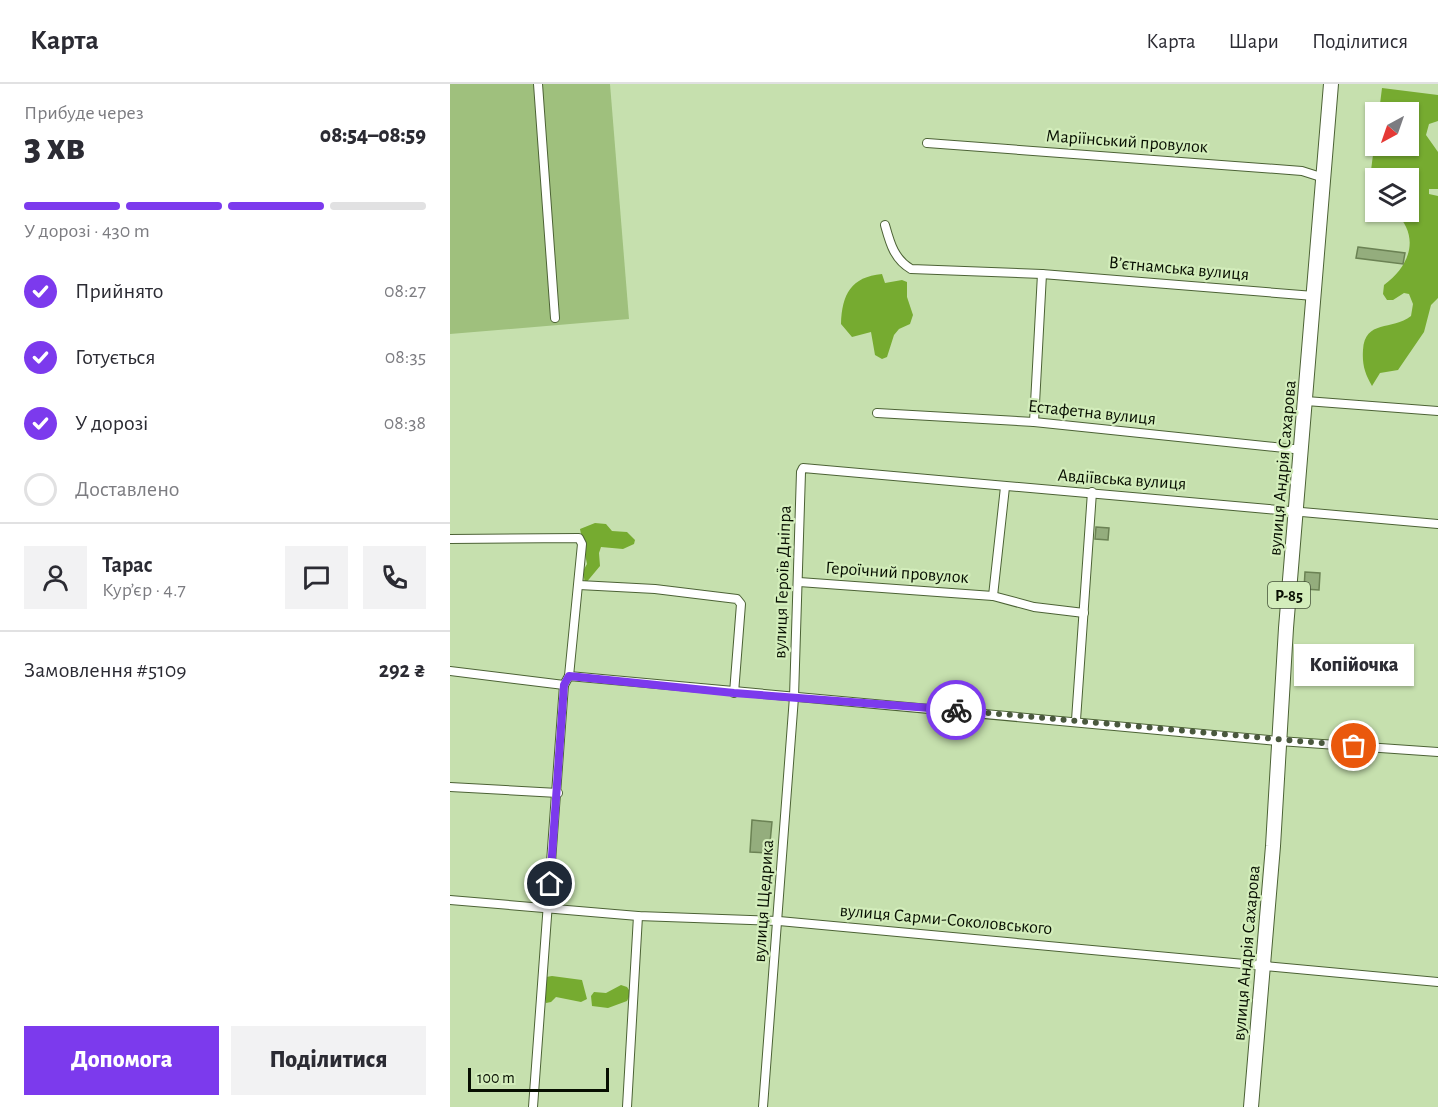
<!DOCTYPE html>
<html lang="uk">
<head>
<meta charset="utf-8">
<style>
  body { margin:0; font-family:"Alegreya Sans",sans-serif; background:#f2f2f3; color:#2b2b33; height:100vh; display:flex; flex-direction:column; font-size:22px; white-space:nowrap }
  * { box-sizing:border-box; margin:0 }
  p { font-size:20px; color:#7c7c81 }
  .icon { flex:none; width:33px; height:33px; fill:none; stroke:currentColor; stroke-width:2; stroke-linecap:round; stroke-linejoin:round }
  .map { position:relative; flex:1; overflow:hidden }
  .details { display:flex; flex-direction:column; background:#fff; width:450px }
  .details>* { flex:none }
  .needle { width:39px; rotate:220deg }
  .controls { position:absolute; left:915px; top:18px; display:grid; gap:12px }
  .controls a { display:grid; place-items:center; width:54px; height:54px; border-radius:0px; background:#fff; box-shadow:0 2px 4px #0004; font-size:30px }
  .scale { position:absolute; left:18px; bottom:15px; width:141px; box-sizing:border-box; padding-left:6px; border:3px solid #070e01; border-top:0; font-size:16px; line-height:21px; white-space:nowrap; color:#070e01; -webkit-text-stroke:4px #d3edbb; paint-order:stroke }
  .pin { position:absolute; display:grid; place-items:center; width:51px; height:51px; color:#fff; margin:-26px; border:3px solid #fff; border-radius:50%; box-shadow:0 2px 6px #0007 }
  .courier { position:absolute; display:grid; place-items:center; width:60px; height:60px; margin:-30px; border:4px solid #7c3aed; border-radius:50%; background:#fff; color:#222; box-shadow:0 2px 8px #0007 }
  .bubble { position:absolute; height:42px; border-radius:0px; background:#fff; box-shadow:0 2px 4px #0004; font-size:20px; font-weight:800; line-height:42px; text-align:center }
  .head em { font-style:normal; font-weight:800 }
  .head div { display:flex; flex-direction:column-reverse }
  .head { display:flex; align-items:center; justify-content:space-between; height:102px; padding:0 24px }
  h1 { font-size:39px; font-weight:800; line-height:45px }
  .bar { display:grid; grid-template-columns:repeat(4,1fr); gap:9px 6px; align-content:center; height:72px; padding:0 24px }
  .bar i { height:8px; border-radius:4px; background:#e1e1e2 }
  .bar .active { background:#7c3aed }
  .bar p { grid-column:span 4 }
  .line { display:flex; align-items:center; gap:15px; padding:0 24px; border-top:2px solid #e1e1e2 }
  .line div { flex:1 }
  .round { display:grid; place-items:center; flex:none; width:63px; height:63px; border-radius:0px; background:#f2f2f3 }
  ol { padding:0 24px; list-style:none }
  li { display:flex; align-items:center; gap:18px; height:66px }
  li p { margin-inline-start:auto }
  li .icon { padding:6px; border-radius:50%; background:#7c3aed; color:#fff; stroke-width:4 }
  li:last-child { color:#7c7c81 }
  li i { width:33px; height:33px; border:3px solid #e1e1e2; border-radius:50% }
  .cta { display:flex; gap:12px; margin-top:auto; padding:12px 24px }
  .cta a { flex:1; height:69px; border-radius:0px; background:#7c3aed; color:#fff; font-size:24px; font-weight:800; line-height:69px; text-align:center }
  .cta a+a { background:#f2f2f3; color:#2b2b33 }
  header { display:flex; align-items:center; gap:36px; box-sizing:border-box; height:84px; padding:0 30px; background:#fff; border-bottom:2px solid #e1e1e2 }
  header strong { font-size:28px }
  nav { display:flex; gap:33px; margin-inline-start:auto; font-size:21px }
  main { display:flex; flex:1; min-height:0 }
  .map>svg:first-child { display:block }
  .green { fill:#9fc07d }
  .forest { fill:#76ab30 }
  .building { fill:#94ad7d; stroke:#6b8254; stroke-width:1.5 }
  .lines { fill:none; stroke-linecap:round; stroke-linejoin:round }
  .minor-casing { stroke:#4c6235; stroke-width:10 }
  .primary-casing { stroke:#4c6235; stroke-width:16 }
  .minor { stroke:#fff; stroke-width:8 }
  .primary { stroke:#fff; stroke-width:14 }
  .done { stroke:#4a583e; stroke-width:6; stroke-dasharray:0 10.8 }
  .route { stroke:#7c3aed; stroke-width:8 }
  .labels { text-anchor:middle; stroke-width:4.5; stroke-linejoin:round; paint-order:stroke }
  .shield { fill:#d3edbb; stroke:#445139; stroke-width:1.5 }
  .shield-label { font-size:16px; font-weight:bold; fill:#070e01 }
  .street-label { font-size:18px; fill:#070e01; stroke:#d3edbb }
</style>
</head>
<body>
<header>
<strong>Карта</strong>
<nav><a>Карта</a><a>Шари</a><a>Поділитися</a></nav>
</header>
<main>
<section class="details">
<div class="head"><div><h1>3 хв</h1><p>Прибуде через</p></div><em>08:54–08:59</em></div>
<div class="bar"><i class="active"></i><i class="active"></i><i class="active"></i><i></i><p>У дорозі · 430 m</p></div>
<ol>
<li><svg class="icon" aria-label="check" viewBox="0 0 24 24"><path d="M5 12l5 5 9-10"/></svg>Прийнято<p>08:27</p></li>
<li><svg class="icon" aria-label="check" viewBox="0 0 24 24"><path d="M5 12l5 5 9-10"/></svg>Готується<p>08:35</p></li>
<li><svg class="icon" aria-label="check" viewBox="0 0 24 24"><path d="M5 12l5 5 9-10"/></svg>У дорозі<p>08:38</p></li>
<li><i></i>Доставлено</li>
</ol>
<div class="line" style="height:108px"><a class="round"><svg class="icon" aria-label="person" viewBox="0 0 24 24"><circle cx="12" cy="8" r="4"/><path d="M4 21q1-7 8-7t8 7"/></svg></a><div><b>Тарас</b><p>Кур’єр · 4.7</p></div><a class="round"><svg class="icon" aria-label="chat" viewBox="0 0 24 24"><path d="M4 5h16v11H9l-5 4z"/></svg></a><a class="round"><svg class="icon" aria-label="phone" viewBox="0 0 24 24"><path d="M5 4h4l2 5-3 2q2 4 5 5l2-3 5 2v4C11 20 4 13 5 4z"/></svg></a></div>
<div class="line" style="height:78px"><div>Замовлення #5109</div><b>292 ₴</b></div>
<div class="cta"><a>Допомога</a><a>Поділитися</a></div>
</section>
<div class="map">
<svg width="988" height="1023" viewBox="0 0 988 1023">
  <rect width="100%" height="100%" fill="#c6e0ae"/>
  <path class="green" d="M0,0H160L179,235L0,250Z"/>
  <g class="forest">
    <path d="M932,4L988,11V37L979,40L976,51L988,68V105H979V110L988,112V214L981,221L974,248L948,286L930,289L922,302C915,290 912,281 913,266C915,235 942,247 961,232L963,220L959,210L954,209L943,216H937L933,210L934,201C961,181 970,152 945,128H958V94H926L925,109L919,102L925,55L926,62H958V28H929Z"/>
    <path d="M432,190L435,199L452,196L457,198V213L463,231L460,240L449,245L444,251L437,273L432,275L425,271L421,248L402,253L391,240C392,210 401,193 432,190Z"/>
    <path d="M145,439L156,440L162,447L177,448L185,456L184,460L173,465L151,463L149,469L150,482L135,500L133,487L137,480L130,445Z"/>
    <path d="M102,892L132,896L137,915L131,918L106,913L101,918L96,919L94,898L96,893Z"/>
    <path d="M171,901L177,903L181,909L177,917L158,924L142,922L141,912L144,908L156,909Z"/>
  </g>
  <g class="building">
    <path d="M908,163L955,169L953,180L906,174Z"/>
    <path d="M646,443L659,444L658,456L645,455Z"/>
    <path d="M855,488L870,489L869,506L854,505Z"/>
    <path d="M302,736L322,738L319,769L300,768Z"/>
  </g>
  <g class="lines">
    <defs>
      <g id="minor">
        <path d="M88,0L105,234"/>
        <path d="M477,59L852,87L874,94"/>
        <path d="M435,141C440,159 444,175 461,185L592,190L864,212"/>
        <path d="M856,317L988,327"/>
        <path d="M427,329L584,338L853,366"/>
        <path d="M584,338L592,190"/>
        <path d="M0,455L129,454L132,460L119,592"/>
        <path d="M349,498L543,512L584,523L634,529"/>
        <path d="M129,501L205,505L287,515L291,520L284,609"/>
        <path d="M543,512L555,403"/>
        <path d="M0,587L114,601L119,592L829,657L988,668"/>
        <path d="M626,636L642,408"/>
        <path d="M0,703L108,709"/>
        <path d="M0,816L188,832L329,837L988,898"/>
        <path d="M83,1023L114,601"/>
        <path d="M177,1023L188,832"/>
        <path d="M313,1023L344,613L351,388L353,384L988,440"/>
      </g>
      <path id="primary" d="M801,1023L823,762L836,544L881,0"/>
    </defs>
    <use href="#minor" class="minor-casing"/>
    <use href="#primary" class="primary-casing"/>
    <use href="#minor" class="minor"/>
    <use href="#primary" class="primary"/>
  </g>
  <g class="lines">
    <path class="done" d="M506,626L904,662"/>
    <path class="route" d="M100,800L114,601L119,592L284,609L506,626"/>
  </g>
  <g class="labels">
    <rect class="shield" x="818" y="498" width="42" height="26" rx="4.5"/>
    <g class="shield-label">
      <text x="839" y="517">Р-85</text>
    </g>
    <g class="street-label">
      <text transform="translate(677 57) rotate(4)" y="6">Маріїнський провулок</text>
      <text transform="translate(729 184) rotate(5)" y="6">Вʼєтнамська вулиця</text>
      <text transform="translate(642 328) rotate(6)" y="6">Естафетна вулиця</text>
      <text transform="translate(832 384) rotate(-85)" y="6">вулиця Андрія Сахарова</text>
      <text transform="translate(672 395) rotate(4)" y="6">Авдіївська вулиця</text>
      <text transform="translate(447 488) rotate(4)" y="6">Героїчний провулок</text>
      <text transform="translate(332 498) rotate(-88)" y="6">вулиця Героїв Дніпра</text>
      <text transform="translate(313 817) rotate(-86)" y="6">вулиця Щедрика</text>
      <text transform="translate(496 835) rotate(5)" y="6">вулиця Сарми-Соколовського</text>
      <text transform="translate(796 869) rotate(-85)" y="6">вулиця Андрія Сахарова</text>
    </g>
  </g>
</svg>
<div class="controls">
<a><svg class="needle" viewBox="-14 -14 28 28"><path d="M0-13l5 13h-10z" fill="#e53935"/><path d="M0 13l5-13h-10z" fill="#7c7c81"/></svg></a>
<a><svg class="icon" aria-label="layers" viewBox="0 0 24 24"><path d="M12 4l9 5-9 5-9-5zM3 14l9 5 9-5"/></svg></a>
</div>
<div class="scale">100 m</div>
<div class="pin" style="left:904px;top:662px;background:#ea580c"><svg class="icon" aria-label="bag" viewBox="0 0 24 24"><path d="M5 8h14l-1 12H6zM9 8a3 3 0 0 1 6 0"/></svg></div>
<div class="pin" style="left:100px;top:800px;background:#1f2937"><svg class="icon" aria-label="home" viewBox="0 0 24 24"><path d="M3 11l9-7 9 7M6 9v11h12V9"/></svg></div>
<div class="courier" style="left:506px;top:626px"><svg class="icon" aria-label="bike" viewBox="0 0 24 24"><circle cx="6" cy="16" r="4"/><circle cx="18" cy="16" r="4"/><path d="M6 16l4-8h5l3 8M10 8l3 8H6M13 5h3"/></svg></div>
<div class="bubble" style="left:844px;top:560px;width:120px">Копійочка</div>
</div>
</main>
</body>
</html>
